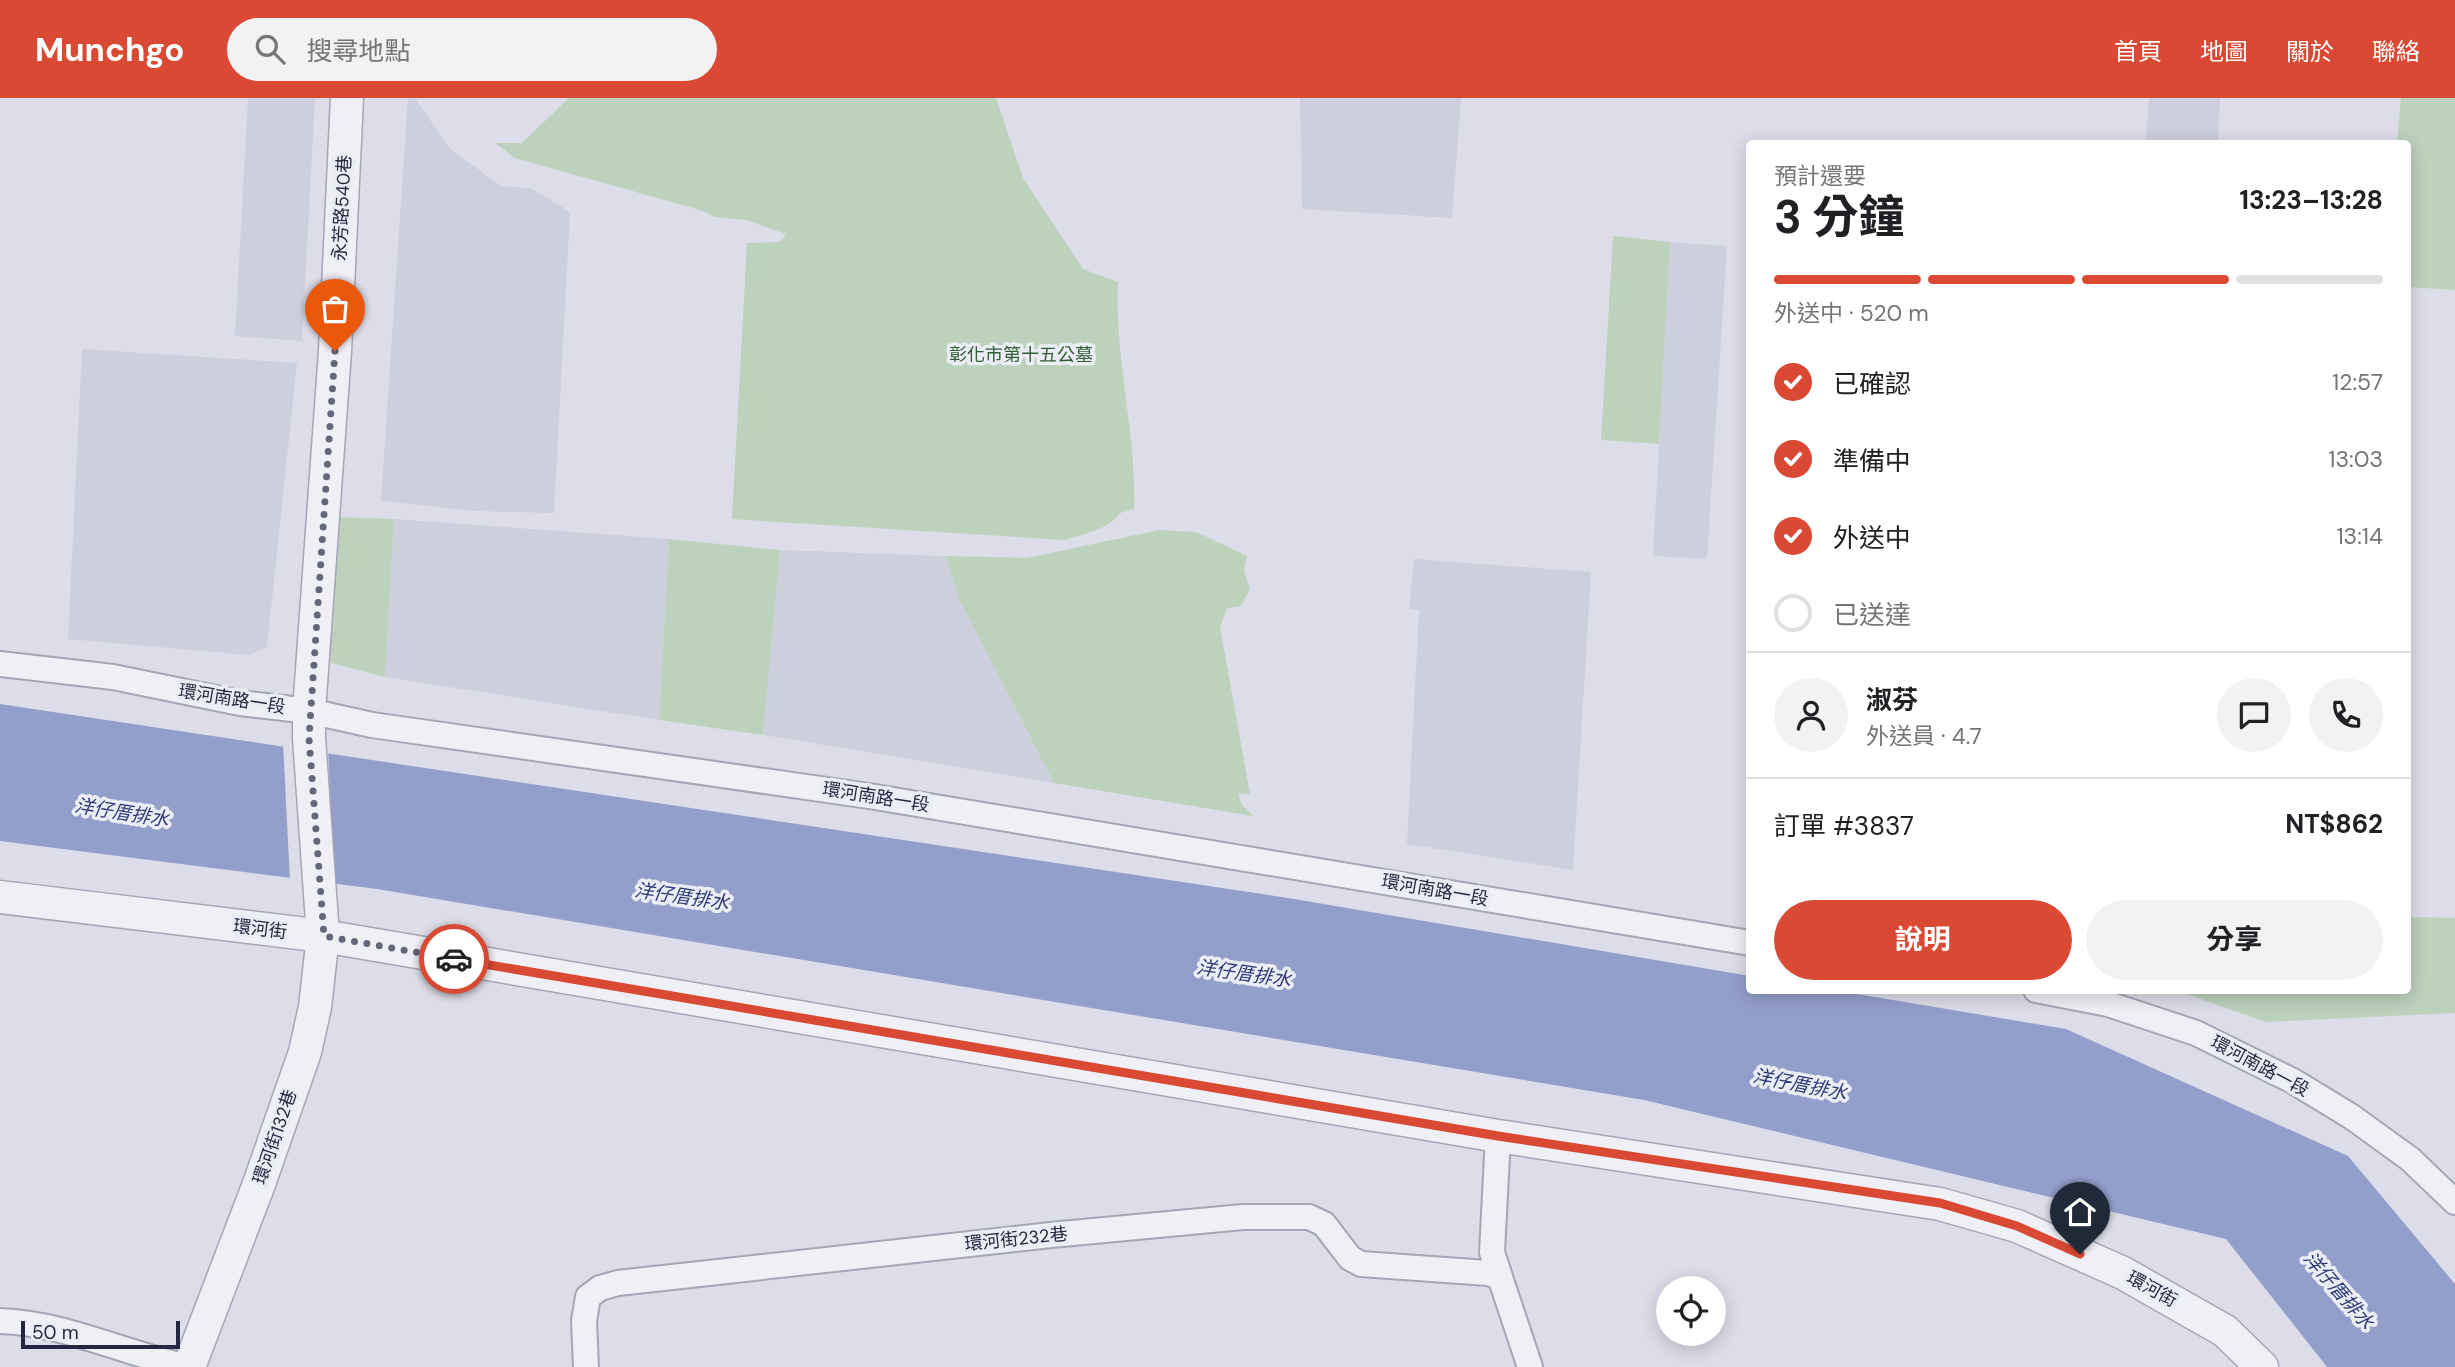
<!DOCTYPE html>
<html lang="zh-TW">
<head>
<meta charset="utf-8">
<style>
  body { margin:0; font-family:"DM Sans","Noto Sans TC",sans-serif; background:#f2f2f2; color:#202124; height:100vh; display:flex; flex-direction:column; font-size:26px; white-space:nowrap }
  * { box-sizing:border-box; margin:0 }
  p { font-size:23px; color:#757577 }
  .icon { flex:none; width:38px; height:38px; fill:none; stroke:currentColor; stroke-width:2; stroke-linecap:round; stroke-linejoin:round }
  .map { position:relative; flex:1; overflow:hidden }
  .panel { position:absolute; left:1746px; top:42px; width:665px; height:854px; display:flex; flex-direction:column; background:#fff; border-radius:7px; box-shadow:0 4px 18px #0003 }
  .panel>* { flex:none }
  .fabs { position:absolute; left:1656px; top:1178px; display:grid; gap:14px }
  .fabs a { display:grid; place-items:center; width:70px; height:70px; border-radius:50%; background:#fff; box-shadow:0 4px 18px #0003; font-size:35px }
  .scale { position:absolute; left:21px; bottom:18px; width:159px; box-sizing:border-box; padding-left:7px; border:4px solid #24273f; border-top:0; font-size:19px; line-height:24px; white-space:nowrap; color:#24273f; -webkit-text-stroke:5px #ebedf5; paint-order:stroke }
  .pin { position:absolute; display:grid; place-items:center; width:60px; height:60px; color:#fff; margin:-72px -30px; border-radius:50% 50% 50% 0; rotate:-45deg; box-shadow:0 0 7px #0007 }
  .pin .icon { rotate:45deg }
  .courier { position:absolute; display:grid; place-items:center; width:70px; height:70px; margin:-35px; border:5px solid #da4934; border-radius:50%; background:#fff; color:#222; box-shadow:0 2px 9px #0007 }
  .overview em { font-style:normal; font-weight:700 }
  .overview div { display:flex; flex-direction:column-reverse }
  .overview { display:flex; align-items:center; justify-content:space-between; height:119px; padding:0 28px }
  h1 { font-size:46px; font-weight:700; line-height:52px }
  .bar { display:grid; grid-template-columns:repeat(4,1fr); gap:10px 7px; align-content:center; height:84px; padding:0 28px }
  .bar i { height:9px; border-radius:5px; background:#e0e0e0 }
  .bar .active { background:#da4934 }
  .bar p { grid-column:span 4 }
  .line { display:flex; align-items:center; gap:18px; padding:0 28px; border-top:2px solid #e0e0e0 }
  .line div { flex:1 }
  .round { display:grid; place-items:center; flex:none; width:74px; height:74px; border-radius:37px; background:#f2f2f2 }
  ol { padding:0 28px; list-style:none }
  li { display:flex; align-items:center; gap:21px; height:77px }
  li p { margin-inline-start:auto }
  li .icon { padding:7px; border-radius:50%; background:#da4934; color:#fff; stroke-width:4 }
  li:last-child { color:#757577 }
  li i { width:38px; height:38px; border:4px solid #e0e0e0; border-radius:50% }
  .action { display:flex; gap:14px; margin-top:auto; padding:14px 28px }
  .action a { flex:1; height:80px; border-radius:42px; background:#da4934; color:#fff; font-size:28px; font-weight:700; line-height:80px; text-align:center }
  .action a+a { background:#f2f2f2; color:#202124 }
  header { display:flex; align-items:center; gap:42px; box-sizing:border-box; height:98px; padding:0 35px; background:#da4934; color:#fff }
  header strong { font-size:33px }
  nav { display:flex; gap:38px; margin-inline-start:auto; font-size:24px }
  .search { width:490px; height:63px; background:#f2f2f2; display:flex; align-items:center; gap:18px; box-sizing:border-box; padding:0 24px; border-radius:38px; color:#757577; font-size:26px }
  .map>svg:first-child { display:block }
  .built { fill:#cecfdd }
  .green { fill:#bcd2bd }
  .water { fill:#939fcb }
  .pier { fill:#dcdde8 }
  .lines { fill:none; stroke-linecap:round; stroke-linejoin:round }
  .minor-casing { stroke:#a5a6b5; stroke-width:28 }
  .tertiary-casing { stroke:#a5a6b5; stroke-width:35 }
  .minor { stroke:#efeff6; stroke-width:24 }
  .tertiary { stroke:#efeff6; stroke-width:32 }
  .done { stroke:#64677a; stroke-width:7; stroke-dasharray:0 12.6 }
  .route { stroke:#da4934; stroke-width:9 }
  .labels { text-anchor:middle; stroke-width:7; stroke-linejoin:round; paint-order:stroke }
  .street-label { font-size:18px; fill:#24273f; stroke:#ebedf5 }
  .park-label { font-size:18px; fill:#315c34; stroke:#ebedf5 }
  .water-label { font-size:19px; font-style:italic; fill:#2b3876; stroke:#ebedf5 }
</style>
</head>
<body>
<header>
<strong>Munchgo</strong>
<div class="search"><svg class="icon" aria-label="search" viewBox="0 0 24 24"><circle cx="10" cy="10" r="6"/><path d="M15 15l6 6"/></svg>搜尋地點</div>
<nav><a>首頁</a><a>地圖</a><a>關於</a><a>聯絡</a></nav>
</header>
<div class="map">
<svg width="2455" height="1269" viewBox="0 0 2455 1269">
  <rect width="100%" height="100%" fill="#dcdde8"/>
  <g class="built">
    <path d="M248,0H315L302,243L235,238Z"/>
    <path d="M408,0H415L450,51L501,88L531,90L570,114L554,415L475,413L381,403Z"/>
    <path d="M1300,0H1461L1452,120L1302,111Z"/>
    <path d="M2149,0H2220L2218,45H2146Z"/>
    <path d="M1670,144L1727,148L1707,461L1653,458Z"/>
    <path d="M82,251L297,265L267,549L249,557L68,541Z"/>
    <path d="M394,421L669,441L659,622L385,579Z"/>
    <path d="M780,452L945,458L959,501L1054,685L763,637Z"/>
    <path d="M1414,461L1591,474L1573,772L1407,746L1419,512L1409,510Z"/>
  </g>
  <g class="green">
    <path d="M569,0H996L1023,80L1083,171L1118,184C1114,260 1137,335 1134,411L1120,415C1110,431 1083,436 1065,442L732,421L747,145L780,144L786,136L746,122L715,119L700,112L515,60L495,45H522Z"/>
    <path d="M2401,0H2455V192L2408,189V46L2397,45Z"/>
    <path d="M1613,138L1670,144L1659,346L1601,342Z"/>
    <path d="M329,419L394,421L385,579L320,562Z"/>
    <path d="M1159,432L1196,434L1247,458L1244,473L1250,491L1241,508L1227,510L1220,529L1250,696L1238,695L1242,707L1253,718L1054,685L959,501L945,458L1027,460Z"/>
    <path d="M669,441L780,452L763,637L659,622Z"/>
    <path d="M2408,819L2455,820V915L2265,924L2179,893L2408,892Z"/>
  </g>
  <path class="water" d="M0,606L1288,800L1750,878V892L1839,893L2066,931L2348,1058L2455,1186V1269H2327L2226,1141L1644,1002L377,791L0,743Z"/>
  <path class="pier" d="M283,644L328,651L335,789L290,783Z"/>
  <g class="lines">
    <defs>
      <g id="minor">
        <path d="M0,566L113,579L240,605L309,613L372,627L869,698L1750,845"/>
        <path d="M2036,892L2108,906L2196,935L2293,983L2352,1019L2410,1061L2455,1104"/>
        <path d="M1498,1038L1492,1154L1500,1179"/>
        <path d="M0,1223C64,1225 126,1256 188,1269"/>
        <path d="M586,1269L584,1223L588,1199L600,1190L618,1185L1051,1137L1243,1119H1309L1324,1126L1350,1160L1361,1166L1488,1175L1500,1179L1530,1269"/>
      </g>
      <g id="tertiary">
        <path d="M0,799L323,838L1498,1038L1940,1106L2017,1128L2123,1175L2225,1233L2262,1269"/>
        <path d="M189,1269L259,1086L305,954L315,909L323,838L309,640V613L335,253L347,0"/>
      </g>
    </defs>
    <use href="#minor" class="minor-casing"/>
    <use href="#tertiary" class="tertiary-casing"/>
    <use href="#minor" class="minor"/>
    <use href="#tertiary" class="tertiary"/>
  </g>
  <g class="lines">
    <path class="done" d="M335,253L309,640L324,838L454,861"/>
    <path class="route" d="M454,861L1498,1038L1940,1105L2017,1128L2080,1156"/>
  </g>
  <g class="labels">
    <g class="street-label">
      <text transform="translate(342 110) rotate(-87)" y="6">永芳路540巷</text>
      <text transform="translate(232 601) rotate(9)" y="6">環河南路一段</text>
      <text transform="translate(876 699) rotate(9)" y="6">環河南路一段</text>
      <text transform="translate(1435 792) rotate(10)" y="6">環河南路一段</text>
      <text transform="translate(260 831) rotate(7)" y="6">環河街</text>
      <text transform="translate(2260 968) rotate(28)" y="6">環河南路一段</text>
      <text transform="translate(275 1039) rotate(-71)" y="6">環河街132巷</text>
      <text transform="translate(1016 1141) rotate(-6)" y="6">環河街232巷</text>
      <text transform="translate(2152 1191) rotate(29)" y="6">環河街</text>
    </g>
    <g class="park-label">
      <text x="1021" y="263">彰化市第十五公墓</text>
    </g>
    <g class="water-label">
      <text transform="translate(122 714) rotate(9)" y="7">洋仔厝排水</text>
      <text transform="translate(682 798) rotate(8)" y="7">洋仔厝排水</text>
      <text transform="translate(1244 875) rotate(8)" y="7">洋仔厝排水</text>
      <text transform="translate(1800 986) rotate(11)" y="7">洋仔厝排水</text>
      <text transform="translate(2339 1192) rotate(49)" y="7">洋仔厝排水</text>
    </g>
  </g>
</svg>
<div class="fabs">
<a><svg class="icon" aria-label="locate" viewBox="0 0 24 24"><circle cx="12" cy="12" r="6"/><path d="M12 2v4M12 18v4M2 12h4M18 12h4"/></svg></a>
</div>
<div class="scale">50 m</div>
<div class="pin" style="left:335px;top:253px;background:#ea580c"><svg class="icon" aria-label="bag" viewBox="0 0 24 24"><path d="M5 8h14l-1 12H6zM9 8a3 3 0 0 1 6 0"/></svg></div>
<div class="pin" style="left:2080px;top:1156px;background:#1f2937"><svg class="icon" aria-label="home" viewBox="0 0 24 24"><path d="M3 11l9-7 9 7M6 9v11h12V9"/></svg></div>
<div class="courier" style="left:454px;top:861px"><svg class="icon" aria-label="car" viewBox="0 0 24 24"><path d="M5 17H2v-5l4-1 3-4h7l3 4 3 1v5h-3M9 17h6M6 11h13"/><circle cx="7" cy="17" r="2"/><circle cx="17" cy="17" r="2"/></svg></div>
<section class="panel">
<div class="overview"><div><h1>3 分鐘</h1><p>預計還要</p></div><em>13:23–13:28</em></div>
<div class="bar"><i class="active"></i><i class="active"></i><i class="active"></i><i></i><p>外送中 · 520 m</p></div>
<ol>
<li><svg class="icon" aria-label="check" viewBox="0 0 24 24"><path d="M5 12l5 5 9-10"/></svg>已確認<p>12:57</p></li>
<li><svg class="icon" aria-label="check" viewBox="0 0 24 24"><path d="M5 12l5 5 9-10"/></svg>準備中<p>13:03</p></li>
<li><svg class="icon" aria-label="check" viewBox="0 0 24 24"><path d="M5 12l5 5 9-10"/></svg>外送中<p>13:14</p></li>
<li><i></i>已送達</li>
</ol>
<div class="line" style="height:126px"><a class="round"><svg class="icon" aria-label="person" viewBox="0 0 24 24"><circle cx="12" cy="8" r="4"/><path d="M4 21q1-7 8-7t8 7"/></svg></a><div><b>淑芬</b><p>外送員 · 4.7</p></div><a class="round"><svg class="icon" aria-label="chat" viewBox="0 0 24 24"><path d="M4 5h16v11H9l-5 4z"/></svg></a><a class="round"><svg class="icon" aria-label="phone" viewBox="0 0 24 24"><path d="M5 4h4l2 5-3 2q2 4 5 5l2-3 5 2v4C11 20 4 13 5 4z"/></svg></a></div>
<div class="line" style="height:91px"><div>訂單 #3837</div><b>NT$862</b></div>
<div class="action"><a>說明</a><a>分享</a></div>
</section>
</div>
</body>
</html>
